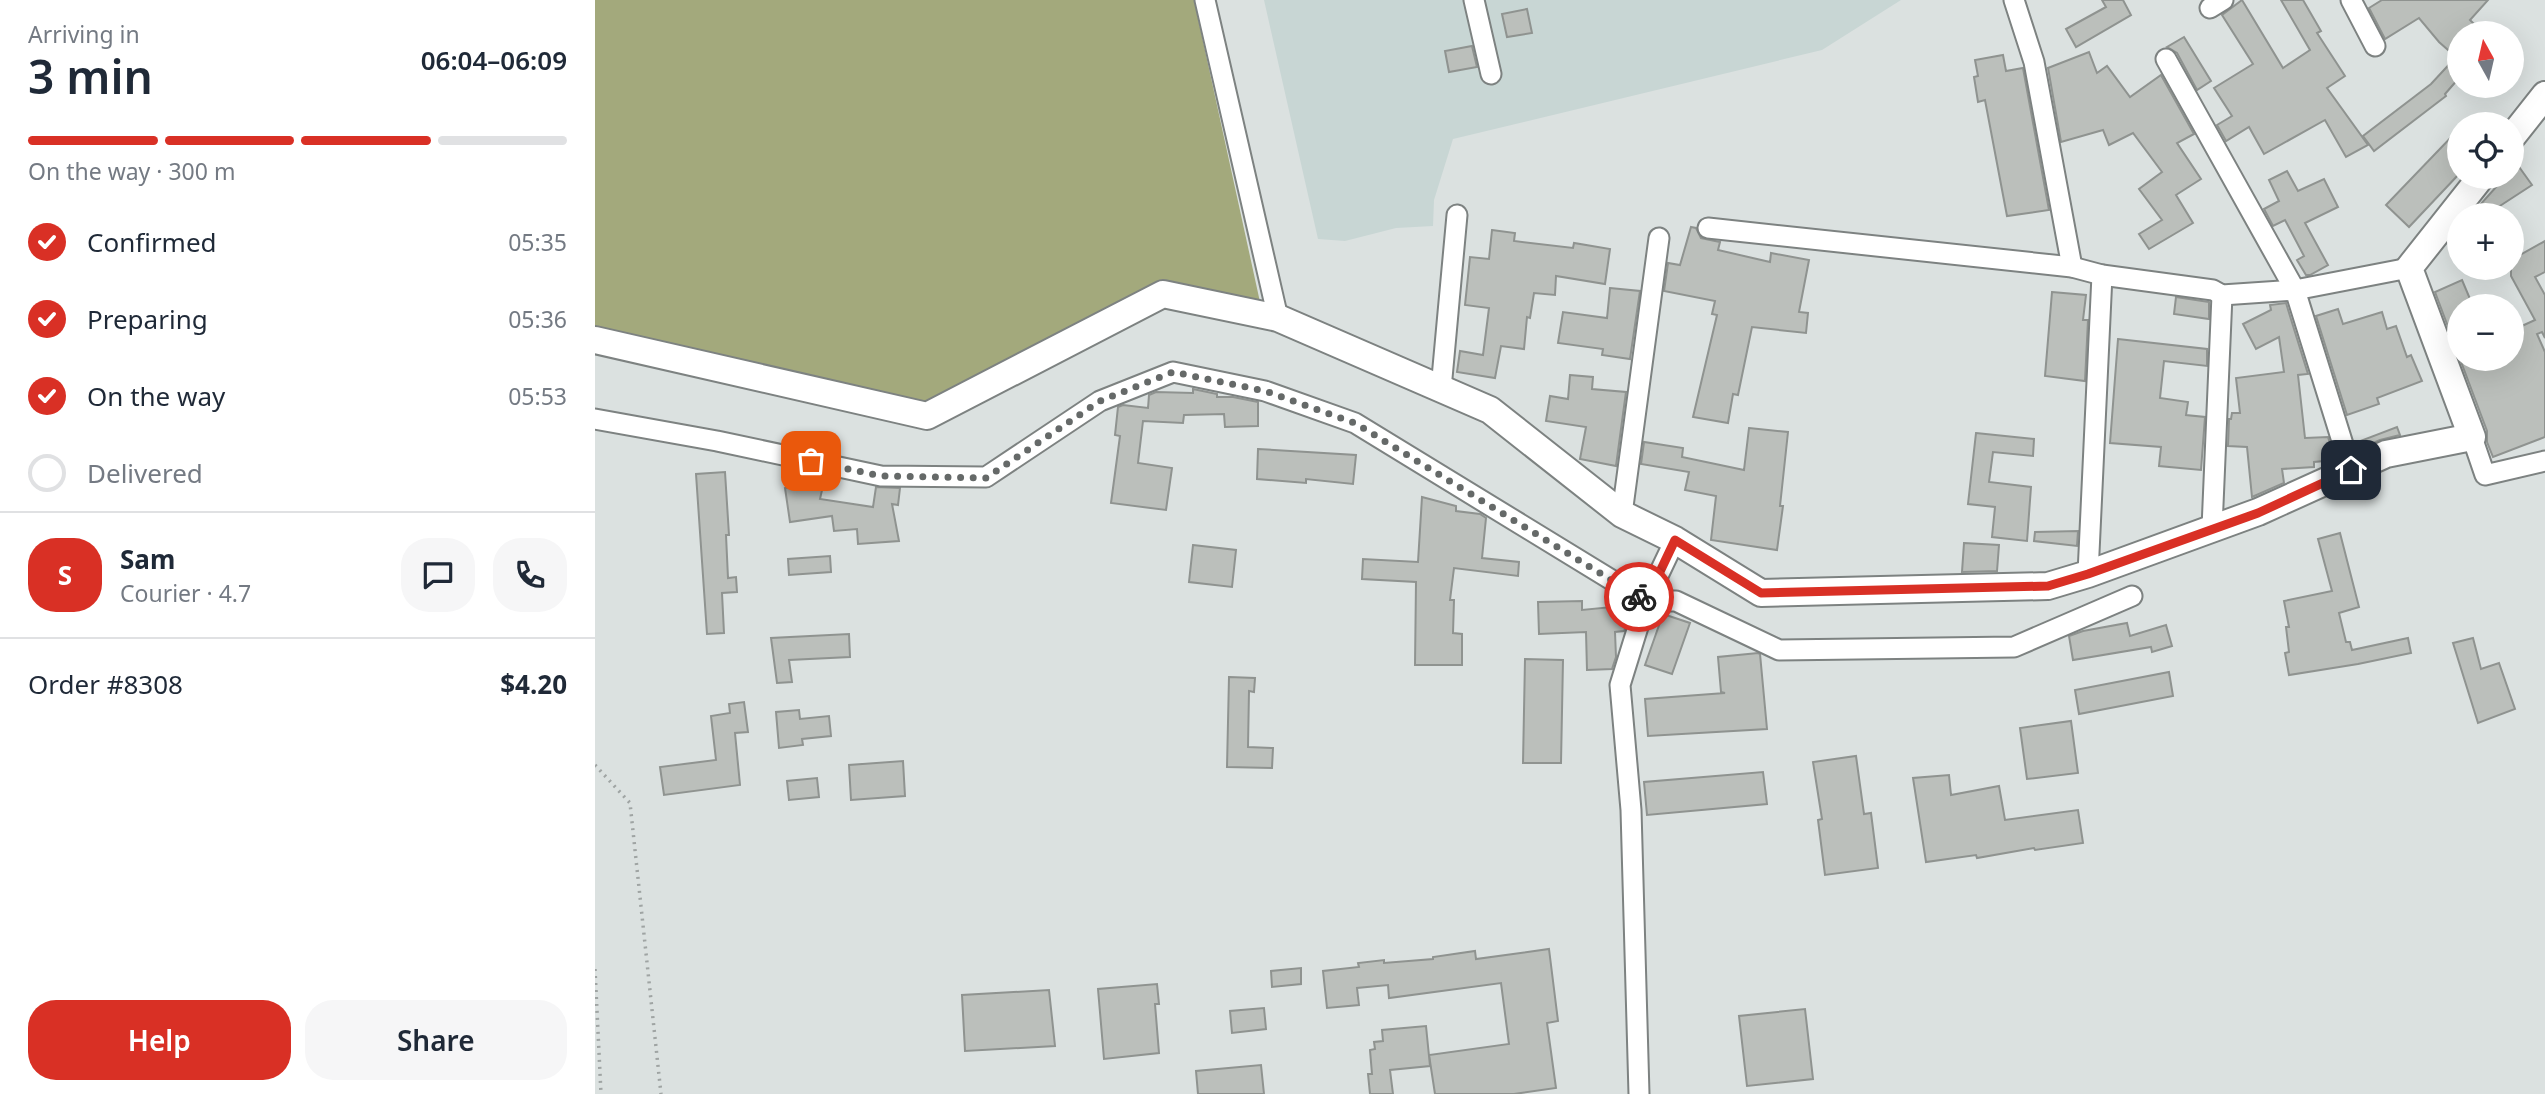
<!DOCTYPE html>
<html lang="en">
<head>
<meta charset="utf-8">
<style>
  body { margin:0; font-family:"Noto Sans",sans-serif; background:#f6f6f7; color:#1f2937; height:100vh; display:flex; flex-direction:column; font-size:26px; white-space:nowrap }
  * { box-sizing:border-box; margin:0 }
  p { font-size:23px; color:#747a83 }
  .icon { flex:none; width:38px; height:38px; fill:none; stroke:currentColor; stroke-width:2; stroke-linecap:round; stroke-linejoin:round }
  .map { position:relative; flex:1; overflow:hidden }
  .panel { display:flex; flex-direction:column; background:#fff; width:595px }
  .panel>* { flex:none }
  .needle { width:46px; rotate:352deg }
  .buttons { position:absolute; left:1852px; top:21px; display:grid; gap:14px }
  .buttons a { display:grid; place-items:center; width:77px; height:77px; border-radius:50%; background:#fff; box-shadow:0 7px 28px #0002; font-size:35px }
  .pin { position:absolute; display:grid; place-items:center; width:60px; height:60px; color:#fff; margin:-30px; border-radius:14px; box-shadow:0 4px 10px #0006 }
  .courier { position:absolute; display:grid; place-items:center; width:70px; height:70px; margin:-35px; border:5px solid #d93025; border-radius:50%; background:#fff; color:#222; box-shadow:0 2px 9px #0007 }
  .overview em { font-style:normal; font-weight:600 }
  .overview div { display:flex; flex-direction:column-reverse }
  .overview { display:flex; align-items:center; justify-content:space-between; height:119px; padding:0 28px }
  h1 { font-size:46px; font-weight:600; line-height:52px }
  .bar { display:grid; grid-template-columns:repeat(4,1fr); gap:10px 7px; align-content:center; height:84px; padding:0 28px }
  .bar i { height:9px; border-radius:5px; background:#e0e1e3 }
  .bar .selected { background:#d93025 }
  .bar p { grid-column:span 4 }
  .line { display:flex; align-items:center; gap:18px; padding:0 28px; border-top:2px solid #e0e1e3 }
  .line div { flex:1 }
  .round { display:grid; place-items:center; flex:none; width:74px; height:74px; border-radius:28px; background:#f6f6f7 }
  ol { padding:0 28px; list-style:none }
  li { display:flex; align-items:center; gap:21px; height:77px }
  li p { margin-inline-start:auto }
  li .icon { padding:7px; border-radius:50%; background:#d93025; color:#fff; stroke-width:4 }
  li:last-child { color:#747a83 }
  li i { width:38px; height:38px; border:4px solid #e0e1e3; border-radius:50% }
  .primary-button { display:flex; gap:14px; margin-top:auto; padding:14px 28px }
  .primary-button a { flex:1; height:80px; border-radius:28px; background:#d93025; color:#fff; font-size:28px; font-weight:600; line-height:80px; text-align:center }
  .primary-button a+a { background:#f6f6f7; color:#1f2937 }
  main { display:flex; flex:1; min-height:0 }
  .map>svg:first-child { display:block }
  .built { fill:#c8d6d4 }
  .forest { fill:#a3a97c }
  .building { fill:#bbbfbb; stroke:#8f9390; stroke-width:2 }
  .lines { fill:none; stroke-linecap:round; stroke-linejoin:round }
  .street-casing { stroke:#7d8281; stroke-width:23 }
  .secondary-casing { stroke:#7d8281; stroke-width:30 }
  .path { stroke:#9fa4a3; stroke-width:3.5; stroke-dasharray:2 5; stroke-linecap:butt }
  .street { stroke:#fff; stroke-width:19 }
  .secondary { stroke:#fff; stroke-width:26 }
  .done { stroke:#656968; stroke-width:7; stroke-dasharray:0 12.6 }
  .route { stroke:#d93025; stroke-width:9 }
</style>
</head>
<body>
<main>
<section class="panel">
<div class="overview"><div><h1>3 min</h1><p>Arriving in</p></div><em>06:04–06:09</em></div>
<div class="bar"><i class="selected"></i><i class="selected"></i><i class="selected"></i><i></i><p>On the way · 300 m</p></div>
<ol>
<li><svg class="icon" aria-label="check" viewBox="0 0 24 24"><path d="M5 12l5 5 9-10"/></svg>Confirmed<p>05:35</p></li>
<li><svg class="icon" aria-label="check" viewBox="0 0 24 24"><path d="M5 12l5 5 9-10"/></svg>Preparing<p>05:36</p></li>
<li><svg class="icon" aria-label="check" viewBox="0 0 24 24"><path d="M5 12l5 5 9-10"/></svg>On the way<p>05:53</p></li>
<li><i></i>Delivered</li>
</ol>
<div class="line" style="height:126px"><b class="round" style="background:#d93025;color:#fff">S</b><div><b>Sam</b><p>Courier · 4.7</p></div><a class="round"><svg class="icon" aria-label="chat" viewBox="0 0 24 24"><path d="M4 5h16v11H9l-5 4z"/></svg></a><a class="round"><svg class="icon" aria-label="phone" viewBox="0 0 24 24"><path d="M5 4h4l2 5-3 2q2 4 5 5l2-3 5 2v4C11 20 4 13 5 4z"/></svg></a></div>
<div class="line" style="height:91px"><div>Order #8308</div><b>$4.20</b></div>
<div class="primary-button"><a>Help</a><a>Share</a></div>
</section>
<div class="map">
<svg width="1950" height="1094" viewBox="0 0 1950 1094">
  <rect width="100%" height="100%" fill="#dbe1e0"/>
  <path class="built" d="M669,0H1306L1227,50L858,139L839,200L838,226L801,228L750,241L723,239Z"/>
  <path class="forest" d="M0,0H599L665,302L551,288L324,409L0,338Z"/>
  <g class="building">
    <path d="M1507,0H1528L1536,15L1481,47L1471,29L1511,7Z"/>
    <path d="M1647,0L1688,68L1715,50L1686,0H1708L1726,31L1722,33L1750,76L1732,88L1773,145L1751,157L1730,120L1669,154L1654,127L1631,141L1622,125L1637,116L1619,88L1658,64L1627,15Z"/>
    <path d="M1787,0H1893L1875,20L1888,33H1864V78L1850,94L1851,96L1779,151L1768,136L1836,84L1861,57L1844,42L1824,18L1790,39L1774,8Z"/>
    <path d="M932,9L937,33L912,37L907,14Z"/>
    <path d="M1589,37L1616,81L1602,90L1582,53L1572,47Z"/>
    <path d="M877,46L882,67L854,72L850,51Z"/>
    <path d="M1494,52L1502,73L1512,66L1535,97L1566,75L1599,134L1582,143L1606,179L1581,195L1598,223L1554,249L1544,234L1567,220L1544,189L1567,172L1538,133L1514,145L1508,130L1466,142L1453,68Z"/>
    <path d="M1408,55L1411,71L1428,68L1454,210L1412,216L1390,100L1383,102L1379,77L1383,76L1380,60Z"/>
    <path d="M1864,129V174L1814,227L1791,205Z"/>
    <path d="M1922,164L1937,185L1891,215L1884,206L1910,177H1916V170Z"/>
    <path d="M1692,171L1703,191L1729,179L1743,207L1710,223L1733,265L1715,275H1711L1702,260L1709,256L1690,220L1678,226L1669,209L1684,201L1674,180Z"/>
    <path d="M1096,227L1101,228L1106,238L1125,242L1123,250L1175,262L1176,253L1214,260L1204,312L1213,313L1211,333L1157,327L1143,395L1138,394L1133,423L1098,417L1122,315L1117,314L1120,301L1069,291L1073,263L1085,265Z"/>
    <path d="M897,230L920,233L919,241L978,248L979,243L1015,249L1010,284L961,276L960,295L939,293L935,318L932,317L929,349L906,346L900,378L862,372L865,351L888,355L894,308L870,305L875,257L894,259Z"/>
    <path d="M1950,241V272L1940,277L1950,295V338L1947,332L1942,334L1950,352V437L1898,457L1892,442V431L1865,359H1916V331L1940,320L1916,276V260Z"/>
    <path d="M1867,280L1878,306H1864V356L1840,292Z"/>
    <path d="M1015,288L1045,291L1035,359L1007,355L1008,349L963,343L968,312L1012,318Z"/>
    <path d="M1457,292L1491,295L1488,320H1493L1490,381L1450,376Z"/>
    <path d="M1581,297L1614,302V319L1579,314Z"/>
    <path d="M1691,303L1713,374L1703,375L1710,438L1733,437L1740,460L1719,462V467L1687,469L1689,483L1657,497L1652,447L1633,446L1634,419H1636L1637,413H1645L1641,378L1689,372L1684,337L1661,349L1648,324L1676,310L1675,305Z"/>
    <path d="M1743,309L1748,324L1787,312L1792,329L1801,326L1812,357L1816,355L1827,381L1782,398L1784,404L1752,415L1721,316Z"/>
    <path d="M1523,339L1612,349V366L1569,361L1565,398L1593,402L1591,415L1610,417L1606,470L1564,466L1566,447L1515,443Z"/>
    <path d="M975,375L998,377L997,389L1031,392L1021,466L985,459L991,427L951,421L955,396L973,399Z"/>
    <path d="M598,389L622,394V397H638L663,402V426L630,427L629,414L589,415L588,423L548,421L543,463L577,468L571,510L516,503L525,436L520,435L523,407L528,405L553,408L554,395L561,392L598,393Z"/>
    <path d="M1802,427L1805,435L1785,440L1762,450L1760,443Z"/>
    <path d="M1154,428L1193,432L1185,506H1188L1182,550L1116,540L1121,496L1090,490L1094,472L1046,464L1049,442L1088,448L1087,457L1149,470Z"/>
    <path d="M1381,433L1439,439L1438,456L1398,452L1394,482L1436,487L1432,541L1397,537L1400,507L1373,504Z"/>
    <path d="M663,449L761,455L758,484L711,479V483L662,479Z"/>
    <path d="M130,472L134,535H131L133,578L141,577L142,592L127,593L129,633L112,634L101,474Z"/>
    <path d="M208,472L230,477L225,499L278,507L281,487L305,488L303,505L297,504L304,541L263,544L262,529L239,531L237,516L195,522L190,488L205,486Z"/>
    <path d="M827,497L861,506V511L885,514L891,518L887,558L924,562L923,576L859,568L855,600H859L858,633L867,634V665H820L821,582L767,579L768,559L823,562Z"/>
    <path d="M1483,531L1482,546L1439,541L1440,532Z"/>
    <path d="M1745,533L1764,607L1744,613L1751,642H1755L1757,650L1813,638L1816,653L1763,664L1694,675L1690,653L1694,652L1691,627H1694L1689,601L1737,591L1723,539Z"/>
    <path d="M1369,543L1404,545L1402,571L1367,572Z"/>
    <path d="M598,545L641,550L637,587L594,582Z"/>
    <path d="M235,556L236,572L194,575L193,559Z"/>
    <path d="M987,601V610L1027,606L1030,629L1029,631L1020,632L1021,657L1017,669L992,670L991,632L944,634L943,602Z"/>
    <path d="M1068,614L1095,623L1077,674L1050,665Z"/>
    <path d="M1532,623L1535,636L1571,625L1577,646L1557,652L1556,647L1478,660L1474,636L1488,631Z"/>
    <path d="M254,634L255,657L194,660L197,682L182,683L176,638Z"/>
    <path d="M1878,638L1886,669L1904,663L1920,709L1883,723L1858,643Z"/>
    <path d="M1163,653L1165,654L1172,729L1053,736L1050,699L1130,693L1126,692L1123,657Z"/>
    <path d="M930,659L968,660L966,763H928Z"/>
    <path d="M1574,672L1578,696L1484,714L1480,690Z"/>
    <path d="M634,677L660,678L659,692L654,691L653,747L678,748L677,768L632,767Z"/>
    <path d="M149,702L153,732L140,733L145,785L69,795L65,767L121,760L116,716L135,713L134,704Z"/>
    <path d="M204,710L205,719L234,716L236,736L207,739L208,745L184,748L181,712Z"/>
    <path d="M1476,721L1483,773L1432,779L1425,728Z"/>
    <path d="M1261,756L1269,814L1276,813L1283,868L1230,875L1223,820L1227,819L1218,762Z"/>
    <path d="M308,761L310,796L256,800L254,765Z"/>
    <path d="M1168,772L1172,804L1052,815L1049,782Z"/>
    <path d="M1354,775L1356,795L1404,786L1410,820L1483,810L1488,843L1440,850L1439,848L1382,858L1381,855L1331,862L1318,778Z"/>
    <path d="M222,778L224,797L194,800L192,781Z"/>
    <path d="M954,949L963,1021L952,1023L961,1088L919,1094H840L834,1055L914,1044L906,983L794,998L793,985L762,988L764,1005L732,1008L728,971L764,967L763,963L789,960V963L838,959V957L880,951L881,959Z"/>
    <path d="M706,968V984L677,987L676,971Z"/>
    <path d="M562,984L564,1004H560L564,1053L509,1059L503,989Z"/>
    <path d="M454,990L460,1046L370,1051L367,995Z"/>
    <path d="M669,1008L671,1029L637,1033L635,1011Z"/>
    <path d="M1210,1009L1218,1079L1152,1086L1144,1016Z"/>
    <path d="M831,1026L835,1066L795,1070L798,1094H775L773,1074H777L775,1050L780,1049L779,1042L788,1041L787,1030Z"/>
    <path d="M666,1065L669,1094H603L601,1071Z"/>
  </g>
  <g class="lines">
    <defs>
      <g id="street">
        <path d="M610,0L683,318"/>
        <path d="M879,0L896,74"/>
        <path d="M1419,0L1439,62L1477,267"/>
        <path d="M1756,0L1780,46"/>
        <path d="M1615,8L1628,0"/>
        <path d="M1571,59L1700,290L1756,470"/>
        <path d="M1113,228L1477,267L1507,275L1618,290L1627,295L1700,290L1814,268"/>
        <path d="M846,389L862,215"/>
        <path d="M0,419L122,441L286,476L391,477L505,401L578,372L670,391L760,423L1051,601H1081L1184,650L1419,647L1537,596"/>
        <path d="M1877,437L1890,475L1950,461"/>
        <path d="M1027,514L1064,238"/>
        <path d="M1617,528L1627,295"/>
        <path d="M1493,574L1507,275"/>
        <path d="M1044,1094L1036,810L1025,685L1051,601L1080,540"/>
      </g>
      <g id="secondary">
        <path d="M1916,138L1950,95"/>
        <path d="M0,340L332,416L568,294L683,318L895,410L1027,514L1080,540L1166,593L1453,586L1493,574L1663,512L1791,454L1877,437L1814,268L1886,177"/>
      </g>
    </defs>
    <use href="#street" class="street-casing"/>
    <use href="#secondary" class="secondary-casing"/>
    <g class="path">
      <path d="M0,765L35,803L66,1094"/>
      <path d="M0,969L6,1094"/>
    </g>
    <use href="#street" class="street"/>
    <use href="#secondary" class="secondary"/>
  </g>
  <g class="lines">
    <path class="done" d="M216,461L286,476L391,478L505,401L578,372L670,391L760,423L1044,597"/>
    <path class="route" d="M1044,597L1051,601L1080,540L1166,593L1453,586L1493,574L1663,513L1756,470"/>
  </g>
</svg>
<div class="buttons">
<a><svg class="needle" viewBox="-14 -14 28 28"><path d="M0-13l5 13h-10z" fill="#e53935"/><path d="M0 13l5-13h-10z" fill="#747a83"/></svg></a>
<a><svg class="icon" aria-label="locate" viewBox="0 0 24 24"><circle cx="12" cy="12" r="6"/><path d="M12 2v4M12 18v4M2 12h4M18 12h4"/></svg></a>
<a>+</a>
<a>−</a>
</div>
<div class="pin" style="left:216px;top:461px;background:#ea580c"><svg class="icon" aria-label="bag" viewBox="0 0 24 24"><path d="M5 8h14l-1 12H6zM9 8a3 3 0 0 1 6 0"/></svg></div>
<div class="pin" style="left:1756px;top:470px;background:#1f2937"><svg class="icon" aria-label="home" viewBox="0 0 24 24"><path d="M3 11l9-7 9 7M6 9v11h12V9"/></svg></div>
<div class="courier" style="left:1044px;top:597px"><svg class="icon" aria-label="bike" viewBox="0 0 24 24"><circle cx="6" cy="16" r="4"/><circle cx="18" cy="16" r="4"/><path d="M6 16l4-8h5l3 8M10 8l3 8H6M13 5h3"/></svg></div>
</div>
</main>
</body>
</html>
